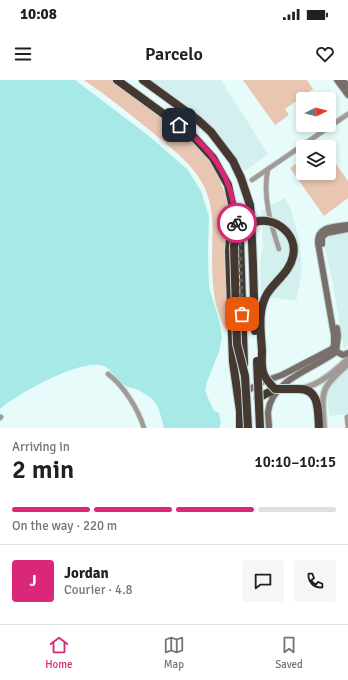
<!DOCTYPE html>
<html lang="en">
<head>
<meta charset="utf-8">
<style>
  body { margin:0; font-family:Signika,sans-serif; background:#f6f6f6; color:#202124; height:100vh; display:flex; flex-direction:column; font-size:15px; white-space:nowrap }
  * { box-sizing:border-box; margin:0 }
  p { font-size:13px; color:#757577 }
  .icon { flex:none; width:22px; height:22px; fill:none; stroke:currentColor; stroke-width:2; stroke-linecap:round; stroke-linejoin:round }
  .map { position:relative; height:348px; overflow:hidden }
  .sheet { display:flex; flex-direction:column; background:#fff; flex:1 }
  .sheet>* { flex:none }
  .needle { width:26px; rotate:84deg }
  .tools { position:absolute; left:296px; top:12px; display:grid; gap:8px }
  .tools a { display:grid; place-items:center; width:40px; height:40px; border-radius:4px; background:#fff; box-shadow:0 2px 6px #0003; font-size:20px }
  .pin { position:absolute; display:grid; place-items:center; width:34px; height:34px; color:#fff; margin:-17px; border-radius:8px; box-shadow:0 2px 6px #0006 }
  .courier { position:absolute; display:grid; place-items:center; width:40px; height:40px; margin:-20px; border:3px solid #db2777; border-radius:50%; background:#fff; color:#222; box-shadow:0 1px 5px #0007 }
  .overview em { font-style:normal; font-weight:600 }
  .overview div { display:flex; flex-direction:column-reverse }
  .overview { display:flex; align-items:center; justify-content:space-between; height:68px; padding:0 12px }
  h1 { font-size:26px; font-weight:600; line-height:30px }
  .bar { display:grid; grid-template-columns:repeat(4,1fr); gap:6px 4px; align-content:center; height:48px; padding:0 12px }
  .bar i { height:5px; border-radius:3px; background:#e0e0e0 }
  .bar .on { background:#db2777 }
  .bar p { grid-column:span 4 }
  .line { display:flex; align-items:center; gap:10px; padding:0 12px; border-top:1px solid #e0e0e0 }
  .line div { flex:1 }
  .round { display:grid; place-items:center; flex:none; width:42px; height:42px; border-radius:4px; background:#f6f6f6 }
  .status { display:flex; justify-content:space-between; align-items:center; height:28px; padding:0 20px; background:#fff; direction:ltr }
  .status svg { height:11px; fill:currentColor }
  header { display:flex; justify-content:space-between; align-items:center; height:52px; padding:0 12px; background:#fff; font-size:18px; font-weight:600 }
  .tab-bar { display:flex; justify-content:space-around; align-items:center; height:56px; border-top:1px solid #e0e0e0; background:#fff; font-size:11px; color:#757577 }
  .tab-bar a { display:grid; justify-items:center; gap:2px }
  .tab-bar .on { color:#db2777 }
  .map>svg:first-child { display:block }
  .built { fill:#d3f0ef }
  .green { fill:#e9c6b2 }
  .water { fill:#a7e9e7 }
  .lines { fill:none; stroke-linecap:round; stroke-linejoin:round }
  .minor-casing { stroke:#c4d6d5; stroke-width:6 }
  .tertiary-casing { stroke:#c4d6d5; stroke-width:8 }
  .secondary-casing { stroke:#c4d6d5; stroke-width:8 }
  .motorway-casing { stroke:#c4d6d5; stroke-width:10 }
  .minor { stroke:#a19a97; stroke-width:4.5 }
  .tertiary { stroke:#a19a97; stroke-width:5.5 }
  .secondary { stroke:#786f6a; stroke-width:6 }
  .motorway { stroke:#443831; stroke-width:8 }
  .motorway-bridge-casing { stroke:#c4d6d5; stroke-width:10; stroke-linecap:butt }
  .motorway-bridge { stroke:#443831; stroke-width:8 }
  .done { stroke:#5a6665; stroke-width:4; stroke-dasharray:0 7.2 }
  .route { stroke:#db2777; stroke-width:5 }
</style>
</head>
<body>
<div class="status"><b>10:08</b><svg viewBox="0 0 49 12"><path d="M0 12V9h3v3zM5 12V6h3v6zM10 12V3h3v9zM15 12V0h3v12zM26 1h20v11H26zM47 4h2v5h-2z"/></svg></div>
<header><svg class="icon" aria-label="menu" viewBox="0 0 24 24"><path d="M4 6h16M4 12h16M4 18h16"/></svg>Parcelo<svg class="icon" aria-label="heart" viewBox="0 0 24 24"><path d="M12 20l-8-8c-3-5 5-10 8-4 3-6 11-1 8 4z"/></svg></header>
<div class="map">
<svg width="348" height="348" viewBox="0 0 348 348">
  <rect width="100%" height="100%" fill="#e7fbfa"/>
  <g class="built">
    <path d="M150,0H221L268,74L245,91L219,54Z"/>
    <path d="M285,118L290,127L300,162L302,191L296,221L261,216L260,182L263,168L261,131Z"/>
    <path d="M348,151V265L344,269L332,200L324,164L328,155Z"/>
    <path d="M348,286V334L329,336L327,311L329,303Z"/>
  </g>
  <g class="green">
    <path d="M84,0H111L193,62L203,71L213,84L226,116L228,137V253C222,245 219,235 216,225C213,211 212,195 212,180C212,157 215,134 206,111C197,88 177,73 158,57C134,37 110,18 84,0Z"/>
    <path d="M243,0H307L313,9L285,29L289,35L275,45Z"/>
    <path d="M329,74L348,101V118L324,136L290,88L303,79V93H329Z"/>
  </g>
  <path class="water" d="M0,0H75L149,56L188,90L201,111L209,136L208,171L209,208L219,239L222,257L219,272L207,302L205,310L208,318L214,331L219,333L221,343L219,348H164C158,326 159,321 138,310C134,308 130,308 126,306C118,301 113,292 106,287C85,275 16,315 0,329Z"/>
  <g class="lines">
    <defs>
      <g id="minor">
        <path d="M268,89C262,115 271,145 279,169"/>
        <path d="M252,100L348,34"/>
        <path d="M108,294C124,306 138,329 144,348"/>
        <path d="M348,337H347L348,347"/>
        <path d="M0,338L1,337"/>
      </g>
      <g id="tertiary">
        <path d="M304,308C322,303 335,291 348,279"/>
        <path d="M324,348C322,311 319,309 348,284"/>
      </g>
      <g id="secondary">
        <path d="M337,0L348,15"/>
        <path d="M343,0L348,7"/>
        <path d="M322,164V157L327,153L348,149"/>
        <path d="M333,270L343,275L348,273"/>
        <path d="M245,312L262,302L282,295L332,269L334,265V255L318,163C317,146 334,147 348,145"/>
        <path d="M269,348C269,343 268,337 268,332C272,299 314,289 336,272L338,256L337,248"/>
      </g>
      <g id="motorway">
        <path d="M117,0L191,54L213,78L228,105L240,160L244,284"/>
        <path d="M143,0L198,40L211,52L233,81L241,98L250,125L251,137L253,186"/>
        <path d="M232,136L229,171L233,282L240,331V348"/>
        <path d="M297,309C320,307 318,331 319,348"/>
        <path d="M258,318L275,309"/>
      </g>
    </defs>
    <use href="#minor" class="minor-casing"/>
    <use href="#tertiary" class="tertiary-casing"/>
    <use href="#secondary" class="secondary-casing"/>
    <use href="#motorway" class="motorway-casing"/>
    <use href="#minor" class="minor"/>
    <use href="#tertiary" class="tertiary"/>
    <use href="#secondary" class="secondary"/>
    <use href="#motorway" class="motorway"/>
    <defs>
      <g id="motorway-bridge">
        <path d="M253,186L255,251"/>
        <path d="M257,281L260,348"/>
        <path d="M248,348L245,296L237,264L234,166C236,154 244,145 255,142C276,136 298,155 293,176C290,192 275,201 267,214C257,231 261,252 262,271C262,278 261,285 263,292C265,299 270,304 275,309H297"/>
      </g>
    </defs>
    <use href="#motorway-bridge" class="motorway-bridge-casing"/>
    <use href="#motorway-bridge" class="motorway-bridge"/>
  </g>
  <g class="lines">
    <path class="done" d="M237,143L240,160L242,234"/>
    <path class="route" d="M179,45C200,60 220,81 229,107C233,118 235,131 237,143"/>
  </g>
</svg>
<div class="tools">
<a><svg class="needle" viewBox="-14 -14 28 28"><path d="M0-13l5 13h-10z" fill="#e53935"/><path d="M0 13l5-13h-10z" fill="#757577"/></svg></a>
<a><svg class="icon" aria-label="layers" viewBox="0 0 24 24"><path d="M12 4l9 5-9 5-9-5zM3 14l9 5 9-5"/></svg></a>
</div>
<div class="pin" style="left:242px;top:234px;background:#ea580c"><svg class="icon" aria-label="bag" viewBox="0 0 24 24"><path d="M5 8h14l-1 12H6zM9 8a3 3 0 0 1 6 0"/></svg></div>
<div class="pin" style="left:179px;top:45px;background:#1f2937"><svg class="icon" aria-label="home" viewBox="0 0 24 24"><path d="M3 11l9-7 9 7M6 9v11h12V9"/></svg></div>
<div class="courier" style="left:237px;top:143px"><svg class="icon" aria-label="bike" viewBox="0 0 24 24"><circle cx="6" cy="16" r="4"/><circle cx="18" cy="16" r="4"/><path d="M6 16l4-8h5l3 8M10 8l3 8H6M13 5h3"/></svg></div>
</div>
<section class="sheet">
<div class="overview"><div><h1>2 min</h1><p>Arriving in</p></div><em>10:10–10:15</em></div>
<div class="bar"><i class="on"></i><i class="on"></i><i class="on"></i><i></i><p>On the way · 220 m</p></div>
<div class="line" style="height:72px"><b class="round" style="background:#db2777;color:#fff">J</b><div><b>Jordan</b><p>Courier · 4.8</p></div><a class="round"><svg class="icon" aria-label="chat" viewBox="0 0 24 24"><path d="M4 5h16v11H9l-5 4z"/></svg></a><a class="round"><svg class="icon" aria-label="phone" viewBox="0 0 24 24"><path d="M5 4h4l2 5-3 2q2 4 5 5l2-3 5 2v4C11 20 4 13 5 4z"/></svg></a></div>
</section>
<nav class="tab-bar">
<a class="on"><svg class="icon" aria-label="home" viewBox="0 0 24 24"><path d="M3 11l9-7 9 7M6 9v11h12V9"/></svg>Home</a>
<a><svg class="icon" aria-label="map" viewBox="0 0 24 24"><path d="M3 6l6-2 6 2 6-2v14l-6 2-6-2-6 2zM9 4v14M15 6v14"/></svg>Map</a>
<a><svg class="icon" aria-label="saved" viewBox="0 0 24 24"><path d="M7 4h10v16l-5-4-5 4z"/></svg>Saved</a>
</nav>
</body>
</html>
